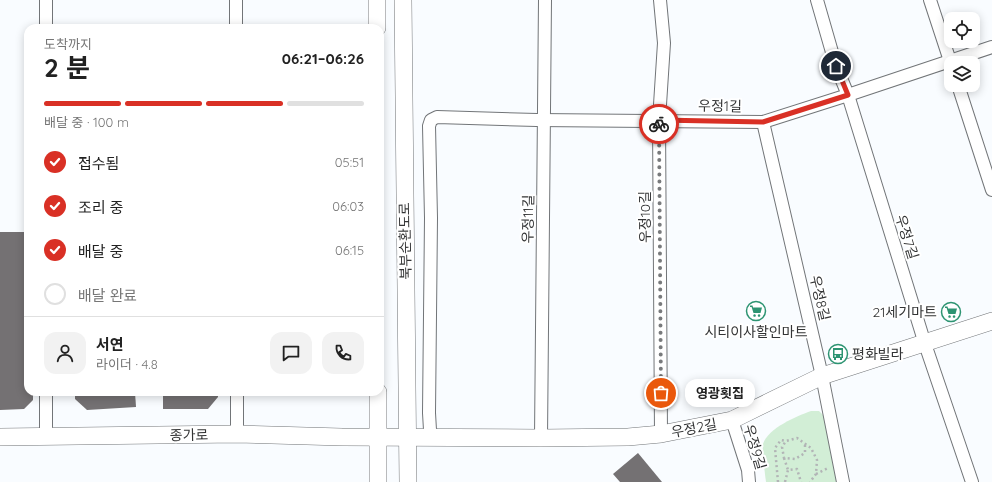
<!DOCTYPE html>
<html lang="ko">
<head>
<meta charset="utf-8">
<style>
  body { margin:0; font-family:Quicksand,"Noto Sans KR",sans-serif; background:#f2f2f2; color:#222; height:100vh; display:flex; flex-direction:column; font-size:15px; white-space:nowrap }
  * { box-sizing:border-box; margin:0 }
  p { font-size:13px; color:#767676 }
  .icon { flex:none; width:22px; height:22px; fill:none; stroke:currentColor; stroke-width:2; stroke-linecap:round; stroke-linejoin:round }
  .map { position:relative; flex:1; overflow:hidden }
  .drawer { position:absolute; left:24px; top:24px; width:360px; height:372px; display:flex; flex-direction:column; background:#fff; border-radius:12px; box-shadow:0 2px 10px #0003 }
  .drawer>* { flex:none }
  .buttons { position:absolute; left:944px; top:12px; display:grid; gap:8px }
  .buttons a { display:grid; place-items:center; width:36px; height:36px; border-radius:8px; background:#fff; box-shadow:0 2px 10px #0003; font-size:20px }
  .pin { position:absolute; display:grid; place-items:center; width:34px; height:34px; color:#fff; margin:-17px; border:2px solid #fff; border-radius:50%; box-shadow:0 1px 4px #0007 }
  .courier { position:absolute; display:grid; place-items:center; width:40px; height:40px; margin:-20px; border:3px solid #d93025; border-radius:50%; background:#fff; color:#222; box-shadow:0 1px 5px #0007 }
  .bubble { position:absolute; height:28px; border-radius:12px; background:#fff; box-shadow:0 2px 10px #0003; font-size:13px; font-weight:700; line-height:28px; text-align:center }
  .head em { font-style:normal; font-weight:700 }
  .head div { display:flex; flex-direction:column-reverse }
  .head { display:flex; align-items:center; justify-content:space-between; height:68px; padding:0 20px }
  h1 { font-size:26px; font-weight:700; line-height:30px }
  .bar { display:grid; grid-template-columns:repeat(4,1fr); gap:6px 4px; align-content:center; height:48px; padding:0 20px }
  .bar i { height:5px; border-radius:3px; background:#e0e0e0 }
  .bar .selected { background:#d93025 }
  .bar p { grid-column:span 4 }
  .line { display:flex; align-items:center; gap:10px; padding:0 20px; border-top:1px solid #e0e0e0 }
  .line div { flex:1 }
  .round { display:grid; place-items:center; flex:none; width:42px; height:42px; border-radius:12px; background:#f2f2f2 }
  ol { padding:0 20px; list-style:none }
  li { display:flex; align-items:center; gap:12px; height:44px }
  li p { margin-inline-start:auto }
  li .icon { padding:4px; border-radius:50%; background:#d93025; color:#fff; stroke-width:4 }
  li:last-child { color:#767676 }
  li i { width:22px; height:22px; border:2px solid #e0e0e0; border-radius:50% }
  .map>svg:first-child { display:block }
  .green { fill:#d2eed6 }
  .building { fill:#747173 }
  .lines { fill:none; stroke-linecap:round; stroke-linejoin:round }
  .street-casing { stroke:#727578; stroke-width:14 }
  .secondary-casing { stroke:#727578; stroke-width:18 }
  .path { stroke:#b2b4b6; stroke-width:2.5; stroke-dasharray:2 3; stroke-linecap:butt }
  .street { stroke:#fff; stroke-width:12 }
  .secondary { stroke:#fff; stroke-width:17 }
  .done { stroke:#787a7c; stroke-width:4; stroke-dasharray:0 7.2 }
  .route { stroke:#d93025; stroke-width:5 }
  .labels { text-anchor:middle; stroke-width:4; stroke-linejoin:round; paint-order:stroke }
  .street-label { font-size:14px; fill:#333435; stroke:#fff }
  .poi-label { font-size:14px; fill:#333435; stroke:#fff; text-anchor:end }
</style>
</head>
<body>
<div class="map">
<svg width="992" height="482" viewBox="0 0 992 482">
  <rect width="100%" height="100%" fill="#f9fcff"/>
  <path class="green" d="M811,411H819L824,416L837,482H766C765,475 762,450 763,444C768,428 797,416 811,411Z"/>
  <g class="building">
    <path d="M0,232H28V392H33V400L24,409L0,410Z"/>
    <path d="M75,392H135L136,407L87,410L75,399Z"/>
    <path d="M163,392H218V397L208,409H163Z"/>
    <path d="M638,453L662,482H620L613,474Z"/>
  </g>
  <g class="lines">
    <defs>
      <g id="street">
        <path d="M46,0V28"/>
        <path d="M236,0V28"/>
        <path d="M660,0L664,43L659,120L661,434"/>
        <path d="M817,0L836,66L848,95L925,344L972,482"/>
        <path d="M930,0L951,64"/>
        <path d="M958,85L992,190"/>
        <path d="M763,122L822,376L843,482"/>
        <path d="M46,392V436"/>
        <path d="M237,392V434"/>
        <path d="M732,420L748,470L749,482"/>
        <path d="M434,438L430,430L429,413L431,218L429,126L431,120L437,117L537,120L763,122L848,95L992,47"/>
        <path d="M541,438L545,0"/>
      </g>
      <g id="secondary">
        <path d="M377,0V28"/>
        <path d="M403,0L408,482"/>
        <path d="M378,392V482"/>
        <path d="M0,437L237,434L342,437L541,438L628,437L661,434L732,420L822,376L992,321"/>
      </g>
    </defs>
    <use href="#street" class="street-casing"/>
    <use href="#secondary" class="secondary-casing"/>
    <g class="path">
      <path d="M805,445V453L795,459L784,458L782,447L786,441L797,438L811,448L817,460L816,474L810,482"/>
      <path d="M784,458L788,470"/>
      <path d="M816,474L828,468"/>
      <path d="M778,482L775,448L781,440L786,441"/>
      <path d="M785,482L788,470L797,469L801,482"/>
    </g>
    <use href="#street" class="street"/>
    <use href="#secondary" class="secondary"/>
  </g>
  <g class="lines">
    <path class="done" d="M659,124L661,393"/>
    <path class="route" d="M659,124V120L763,122L848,95L836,66"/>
  </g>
  <defs>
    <symbol id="supermarket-ring" viewBox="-11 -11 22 22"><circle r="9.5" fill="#fff" stroke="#2d9472" stroke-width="1.5"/><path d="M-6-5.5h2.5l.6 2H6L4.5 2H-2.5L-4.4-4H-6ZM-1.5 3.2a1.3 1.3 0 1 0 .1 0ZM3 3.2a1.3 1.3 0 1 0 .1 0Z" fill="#2d9472"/></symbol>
    <symbol id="bus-ring" viewBox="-11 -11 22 22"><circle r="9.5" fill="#fff" stroke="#2d9472" stroke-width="1.5"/><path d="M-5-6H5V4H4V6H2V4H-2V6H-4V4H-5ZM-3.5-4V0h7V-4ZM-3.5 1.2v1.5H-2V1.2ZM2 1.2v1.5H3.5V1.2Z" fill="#2d9472"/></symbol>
  </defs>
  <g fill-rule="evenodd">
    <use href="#supermarket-ring" x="745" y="300" width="22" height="22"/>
    <use href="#supermarket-ring" x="940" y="301" width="22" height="22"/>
    <use href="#bus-ring" x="827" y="343" width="22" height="22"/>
  </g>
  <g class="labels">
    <g class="street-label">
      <text transform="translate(720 106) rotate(1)" y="5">우정1길</text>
      <text transform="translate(645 217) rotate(-90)" y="5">우정10길</text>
      <text transform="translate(528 219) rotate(-89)" y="5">우정11길</text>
      <text transform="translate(907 237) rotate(73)" y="5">우정7길</text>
      <text transform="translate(405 241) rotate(-91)" y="5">북부순환도로</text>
      <text transform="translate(820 298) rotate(77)" y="5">우정8길</text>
      <text transform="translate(694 428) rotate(-11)" y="5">우정2길</text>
      <text transform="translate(189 435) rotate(-1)" y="5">종가로</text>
      <text transform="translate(755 447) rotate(74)" y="5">우정9길</text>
    </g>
    <g class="poi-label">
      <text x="937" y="317">21세기마트</text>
      <text x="756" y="337" text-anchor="middle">시티이사할인마트</text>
      <text x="852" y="359" text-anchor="start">평화빌라</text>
    </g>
  </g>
</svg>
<div class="buttons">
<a><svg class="icon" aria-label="locate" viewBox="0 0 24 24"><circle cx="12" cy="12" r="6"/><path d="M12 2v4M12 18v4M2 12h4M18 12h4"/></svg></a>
<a><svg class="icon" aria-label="layers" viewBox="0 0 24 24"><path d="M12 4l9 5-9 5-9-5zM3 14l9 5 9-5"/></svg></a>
</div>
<div class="pin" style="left:661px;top:393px;background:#ea580c"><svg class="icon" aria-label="bag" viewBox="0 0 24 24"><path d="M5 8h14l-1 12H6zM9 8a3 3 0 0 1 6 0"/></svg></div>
<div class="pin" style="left:836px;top:66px;background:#1f2937"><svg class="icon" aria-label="home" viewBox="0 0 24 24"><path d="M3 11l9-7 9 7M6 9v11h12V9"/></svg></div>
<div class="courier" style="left:659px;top:124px"><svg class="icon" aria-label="bike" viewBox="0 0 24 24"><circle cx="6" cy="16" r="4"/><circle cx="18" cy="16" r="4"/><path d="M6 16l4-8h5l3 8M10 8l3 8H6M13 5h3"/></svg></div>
<div class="bubble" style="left:685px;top:379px;width:70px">영광횟집</div>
<section class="drawer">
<div class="head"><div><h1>2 분</h1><p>도착까지</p></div><em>06:21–06:26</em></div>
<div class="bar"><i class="selected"></i><i class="selected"></i><i class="selected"></i><i></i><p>배달 중 · 100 m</p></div>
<ol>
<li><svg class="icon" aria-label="check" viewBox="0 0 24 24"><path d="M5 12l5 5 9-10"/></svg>접수됨<p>05:51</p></li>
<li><svg class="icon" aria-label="check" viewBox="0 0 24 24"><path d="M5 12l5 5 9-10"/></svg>조리 중<p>06:03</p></li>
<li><svg class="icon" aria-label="check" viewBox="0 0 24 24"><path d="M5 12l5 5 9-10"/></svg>배달 중<p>06:15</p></li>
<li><i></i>배달 완료</li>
</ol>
<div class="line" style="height:72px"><a class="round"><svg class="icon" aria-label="person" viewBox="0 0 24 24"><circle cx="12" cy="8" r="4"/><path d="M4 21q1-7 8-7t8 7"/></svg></a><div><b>서연</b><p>라이더 · 4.8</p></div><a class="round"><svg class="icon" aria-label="chat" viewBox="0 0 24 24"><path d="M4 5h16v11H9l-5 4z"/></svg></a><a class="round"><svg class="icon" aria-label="phone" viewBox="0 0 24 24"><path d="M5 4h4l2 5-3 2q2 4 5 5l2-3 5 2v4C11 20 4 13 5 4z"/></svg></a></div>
</section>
</div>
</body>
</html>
